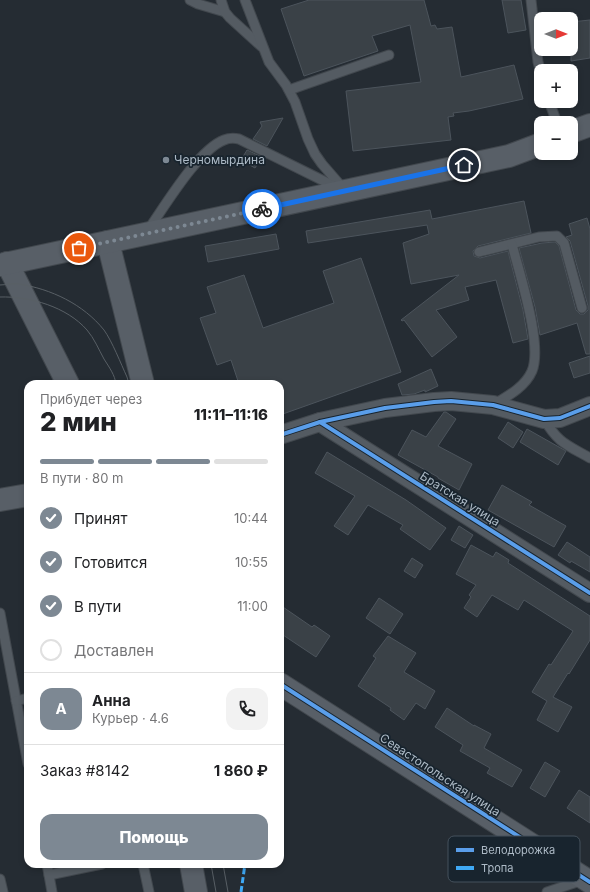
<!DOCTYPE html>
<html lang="ru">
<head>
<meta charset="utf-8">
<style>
  body { margin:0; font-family:Inter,sans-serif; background:#f2f2f2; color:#202124; height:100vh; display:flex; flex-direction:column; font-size:15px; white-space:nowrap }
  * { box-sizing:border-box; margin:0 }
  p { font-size:13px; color:#757577 }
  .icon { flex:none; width:22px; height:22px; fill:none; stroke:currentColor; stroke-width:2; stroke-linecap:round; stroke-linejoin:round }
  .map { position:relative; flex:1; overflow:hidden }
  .side { position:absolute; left:24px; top:380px; width:260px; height:488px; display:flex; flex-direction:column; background:#fff; border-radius:12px; box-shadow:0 2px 6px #0003 }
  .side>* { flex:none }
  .needle { width:26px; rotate:90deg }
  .controls { position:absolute; left:534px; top:12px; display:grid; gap:8px }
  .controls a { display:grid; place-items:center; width:44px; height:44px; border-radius:8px; background:#fff; box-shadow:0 2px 6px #0003; font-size:20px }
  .pin { position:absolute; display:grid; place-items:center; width:34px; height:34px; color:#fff; margin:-17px; border:2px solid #fff; border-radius:50%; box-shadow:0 1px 4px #0007 }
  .courier { position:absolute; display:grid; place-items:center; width:40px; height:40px; margin:-20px; border:3px solid #1a73e8; border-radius:50%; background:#fff; color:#222; box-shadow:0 1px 5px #0007 }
  .headline em { font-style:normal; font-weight:800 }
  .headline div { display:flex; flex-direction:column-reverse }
  .headline { display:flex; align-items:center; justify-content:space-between; height:68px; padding:0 16px }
  h1 { font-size:26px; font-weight:800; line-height:30px }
  .bar { display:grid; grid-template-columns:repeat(4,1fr); gap:6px 4px; align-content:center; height:48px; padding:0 16px }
  .bar i { height:5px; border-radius:3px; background:#e0e0e0 }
  .bar .active { background:#7d8893 }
  .bar p { grid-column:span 4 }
  .line { display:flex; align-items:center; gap:10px; padding:0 16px; border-top:1px solid #e0e0e0 }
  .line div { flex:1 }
  .round { display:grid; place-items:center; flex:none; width:42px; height:42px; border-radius:12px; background:#f2f2f2 }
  ol { padding:0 16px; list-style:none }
  li { display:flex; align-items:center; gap:12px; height:44px }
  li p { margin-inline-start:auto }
  li .icon { padding:4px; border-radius:50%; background:#7d8893; color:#fff; stroke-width:4 }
  li:last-child { color:#757577 }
  li i { width:22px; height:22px; border:2px solid #e0e0e0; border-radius:50% }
  .cta { display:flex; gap:8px; margin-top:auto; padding:8px 16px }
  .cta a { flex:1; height:46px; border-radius:12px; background:#7d8893; color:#fff; font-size:16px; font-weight:800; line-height:46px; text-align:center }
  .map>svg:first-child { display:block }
  .building { fill:#3a4147; stroke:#4c545c }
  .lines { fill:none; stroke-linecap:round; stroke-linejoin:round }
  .lane-casing { stroke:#42484e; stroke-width:11 }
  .street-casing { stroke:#42484e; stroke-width:20 }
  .secondary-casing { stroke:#42484e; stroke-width:24 }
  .lane { stroke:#545b62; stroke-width:9 }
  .street { stroke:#545b62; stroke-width:18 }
  .secondary { stroke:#585f67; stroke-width:22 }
  .tram { stroke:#585f65; stroke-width:1 }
  .quiet { stroke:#3fa9f5; stroke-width:3; stroke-dasharray:6 3; stroke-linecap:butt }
  .cycleway-casing { stroke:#18242e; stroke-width:6 }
  .cycleway { stroke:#5a9eea; stroke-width:4 }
  .done { stroke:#7d8893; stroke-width:4; stroke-dasharray:0 7.2 }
  .route { stroke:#1a73e8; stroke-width:5 }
  .poi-dot { fill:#7d8893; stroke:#18242e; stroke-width:1.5 }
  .labels { text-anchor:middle; stroke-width:3.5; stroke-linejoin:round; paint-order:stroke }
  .poi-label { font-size:12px; fill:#adbac6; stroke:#18242e; text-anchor:start }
  .street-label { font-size:12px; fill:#adbac6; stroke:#18242e }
  .key { fill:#18242e; stroke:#45515c; stroke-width:1 }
  .key-label { font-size:11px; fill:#adbac6 }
</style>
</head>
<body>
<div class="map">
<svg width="590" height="892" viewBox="0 0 590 892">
  <rect width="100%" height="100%" fill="#252c33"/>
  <g class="building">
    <path d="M309,0H424L431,26L435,25L437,29L452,27L461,77L514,65L523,99L469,111L453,113L454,116L448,117L451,140L353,151L346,91L421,82L410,25L372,36L378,51L304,76L281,9Z"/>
    <path d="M502,0H521L526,30L508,33Z"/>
    <path d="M590,20V58L571,61V22Z"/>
    <path d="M283,118L267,146L253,139L262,126L260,122Z"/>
    <path d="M247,150L262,157L255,168L241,160Z"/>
    <path d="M524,201L531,233L478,246L473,251L474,256L480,258L508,251L523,310L528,339L513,343L496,280L465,287L469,300L436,310L457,337L432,357L404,320L402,321L401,320L459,275L411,284L403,243L429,234L427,225L308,243L306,231L430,210L432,219Z"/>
    <path d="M587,218L590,229V354H586L577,323L540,335L535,307L519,248L542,243L555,242L559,246L576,310L580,314H584L588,310V306L570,241L566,237L572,235L569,224Z"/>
    <path d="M276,234L279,249L208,262L205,246Z"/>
    <path d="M361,258L401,372L280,415V384H239L231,360L217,365L200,318L216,313L207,287L244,275L263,328L334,303L323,271Z"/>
    <path d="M590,356V373L574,378L569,363Z"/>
    <path d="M431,369L438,386L425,392V390L414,394L402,395L398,384Z"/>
    <path d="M444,412H446L456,419L438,446L472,464L459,490L438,478V477L398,455L412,430L426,437Z"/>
    <path d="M508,422L523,432L513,448L498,438Z"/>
    <path d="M527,429L566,451L558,465L520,442Z"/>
    <path d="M327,452L406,500L446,528L430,550L400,529L403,525L368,505L348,535L334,526L355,496L315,473Z"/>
    <path d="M502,485L532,502L529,505L566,526L554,547L488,510Z"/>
    <path d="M459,526L473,535L465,548L451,540Z"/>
    <path d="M567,542L590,557V572L571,561L570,563L558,555Z"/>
    <path d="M471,545L493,557L496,552L509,560L508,563L590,616V640L569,674L568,673L553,697L572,707L558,732L537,720L547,701L532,692L549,664L551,665L573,631L524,600L518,610L492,595L477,617L464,608L471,597L469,595L476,585L456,574Z"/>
    <path d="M412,558L423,565L415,578L404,571Z"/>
    <path d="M379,598L403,614L390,634L366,618Z"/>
    <path d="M280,605L312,627L314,625L330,636L316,657L280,633Z"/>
    <path d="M388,636L416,653L404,672L435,691L425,709L416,703L404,720L390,710L391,708L358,686L376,658L373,656Z"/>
    <path d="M447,708L474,726V725L491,734L484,748L522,770L512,787L487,773L490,768L460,751L463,745L435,727Z"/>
    <path d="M545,762L560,771L545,797L530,788Z"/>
    <path d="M579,790L590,797V823L567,808Z"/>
  </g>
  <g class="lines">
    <defs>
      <g id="lane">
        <path d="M190,0L198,4L225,12"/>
        <path d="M221,0L225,12L230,18L262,47"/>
        <path d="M245,0L269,62L286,85L295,102L308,139L315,154L322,164L342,187"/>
        <path d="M531,0L538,62L541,73"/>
        <path d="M289,90L389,55"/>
        <path d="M549,101L557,123"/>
        <path d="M148,230C165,206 198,150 224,140C229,138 234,138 239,139L340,189"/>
        <path d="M479,252L539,237L557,236L564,243L582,308"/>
        <path d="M493,405C508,396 525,387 532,371C543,344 519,273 512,244"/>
        <path d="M544,419C558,443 567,445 590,458"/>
        <path d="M0,613L28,764"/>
        <path d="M16,701L28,698"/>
        <path d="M47,864L52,892"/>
        <path d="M143,864L149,892"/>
        <path d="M49,875L102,864"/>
        <path d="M0,879L3,892"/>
        <path d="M547,892L583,880"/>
      </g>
      <g id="street">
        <path d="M320,422L590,593"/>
        <path d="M280,435L320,422L385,408L434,402L451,401L493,405L544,419L560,418L590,406"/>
      </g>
      <g id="secondary">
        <path d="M571,132L590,125"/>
        <path d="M108,242L143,384"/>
        <path d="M7,263L68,384"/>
        <path d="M0,265L509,156L541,144"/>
        <path d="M0,500L28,495"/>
        <path d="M280,684L590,882"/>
        <path d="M191,864L196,892"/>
      </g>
    </defs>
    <use href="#lane" class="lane-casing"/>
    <use href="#street" class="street-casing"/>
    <use href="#secondary" class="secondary-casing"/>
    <use href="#lane" class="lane"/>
    <use href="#street" class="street"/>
    <use href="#secondary" class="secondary"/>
    <g class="tram">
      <path d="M0,285C6,285 13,283 19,284C51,289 83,304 104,330C112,341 121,364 127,377L129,384"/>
      <path d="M0,297C30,296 67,307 87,330C94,338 99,350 104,359C109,367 115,375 116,384"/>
      <path d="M211,864L216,892"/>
      <path d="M223,864L228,892"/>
    </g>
    <path class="quiet" d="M241,892L245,864"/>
    <defs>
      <g id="cycleway">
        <path d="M320,422L590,593"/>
        <path d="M280,435L320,422L385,408L434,402L451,401L493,405L544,419L560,418L590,406"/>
        <path d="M280,684L590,882"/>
      </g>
    </defs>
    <use href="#cycleway" class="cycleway-casing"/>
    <use href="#cycleway" class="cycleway"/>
  </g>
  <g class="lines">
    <path class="done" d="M79,248L262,209"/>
    <path class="route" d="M262,209L464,165"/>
  </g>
  <circle class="poi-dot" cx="166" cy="160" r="4"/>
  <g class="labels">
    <g class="poi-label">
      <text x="174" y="164">Черномырдина</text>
    </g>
    <g class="street-label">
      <text transform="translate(460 499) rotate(32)" y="4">Братская улица</text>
      <text transform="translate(440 775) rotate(33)" y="4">Севастопольская улица</text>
    </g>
  </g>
  <rect x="448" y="836" width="132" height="46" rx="6" class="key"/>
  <rect x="456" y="848" width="18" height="4" fill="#5a9eea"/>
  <rect x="456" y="866" width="18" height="4" fill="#3fa9f5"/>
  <g class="key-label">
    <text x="481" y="854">Велодорожка</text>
    <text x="481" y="872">Тропа</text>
  </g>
</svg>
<div class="controls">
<a><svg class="needle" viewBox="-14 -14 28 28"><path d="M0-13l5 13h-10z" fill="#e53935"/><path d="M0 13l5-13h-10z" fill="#757577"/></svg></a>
<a>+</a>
<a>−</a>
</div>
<div class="pin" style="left:79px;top:248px;background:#ea580c"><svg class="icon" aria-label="bag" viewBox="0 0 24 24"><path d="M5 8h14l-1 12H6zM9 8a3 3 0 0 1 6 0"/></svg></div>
<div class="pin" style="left:464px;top:165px;background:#1f2937"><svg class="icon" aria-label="home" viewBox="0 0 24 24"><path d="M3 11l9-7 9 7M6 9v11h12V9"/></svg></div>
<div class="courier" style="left:262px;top:209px"><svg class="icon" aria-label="bike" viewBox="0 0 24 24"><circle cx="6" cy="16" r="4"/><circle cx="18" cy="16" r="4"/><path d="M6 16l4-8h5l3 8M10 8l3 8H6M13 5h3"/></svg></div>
<section class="side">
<div class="headline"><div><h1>2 мин</h1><p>Прибудет через</p></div><em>11:11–11:16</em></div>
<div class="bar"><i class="active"></i><i class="active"></i><i class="active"></i><i></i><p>В пути · 80 m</p></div>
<ol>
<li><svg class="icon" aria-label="check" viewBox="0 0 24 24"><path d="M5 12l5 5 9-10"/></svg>Принят<p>10:44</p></li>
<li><svg class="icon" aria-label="check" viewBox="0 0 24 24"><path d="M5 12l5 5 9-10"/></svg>Готовится<p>10:55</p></li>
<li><svg class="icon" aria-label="check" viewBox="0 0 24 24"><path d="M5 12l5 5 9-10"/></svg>В пути<p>11:00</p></li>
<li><i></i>Доставлен</li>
</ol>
<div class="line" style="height:72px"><b class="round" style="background:#7d8893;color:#fff">А</b><div><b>Анна</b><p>Курьер · 4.6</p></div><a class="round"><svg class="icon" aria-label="phone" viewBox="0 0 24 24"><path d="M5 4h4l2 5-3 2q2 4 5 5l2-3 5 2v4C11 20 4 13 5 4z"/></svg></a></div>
<div class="line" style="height:52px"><div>Заказ #8142</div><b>1 860 ₽</b></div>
<div class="cta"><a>Помощь</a></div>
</section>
</div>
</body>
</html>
